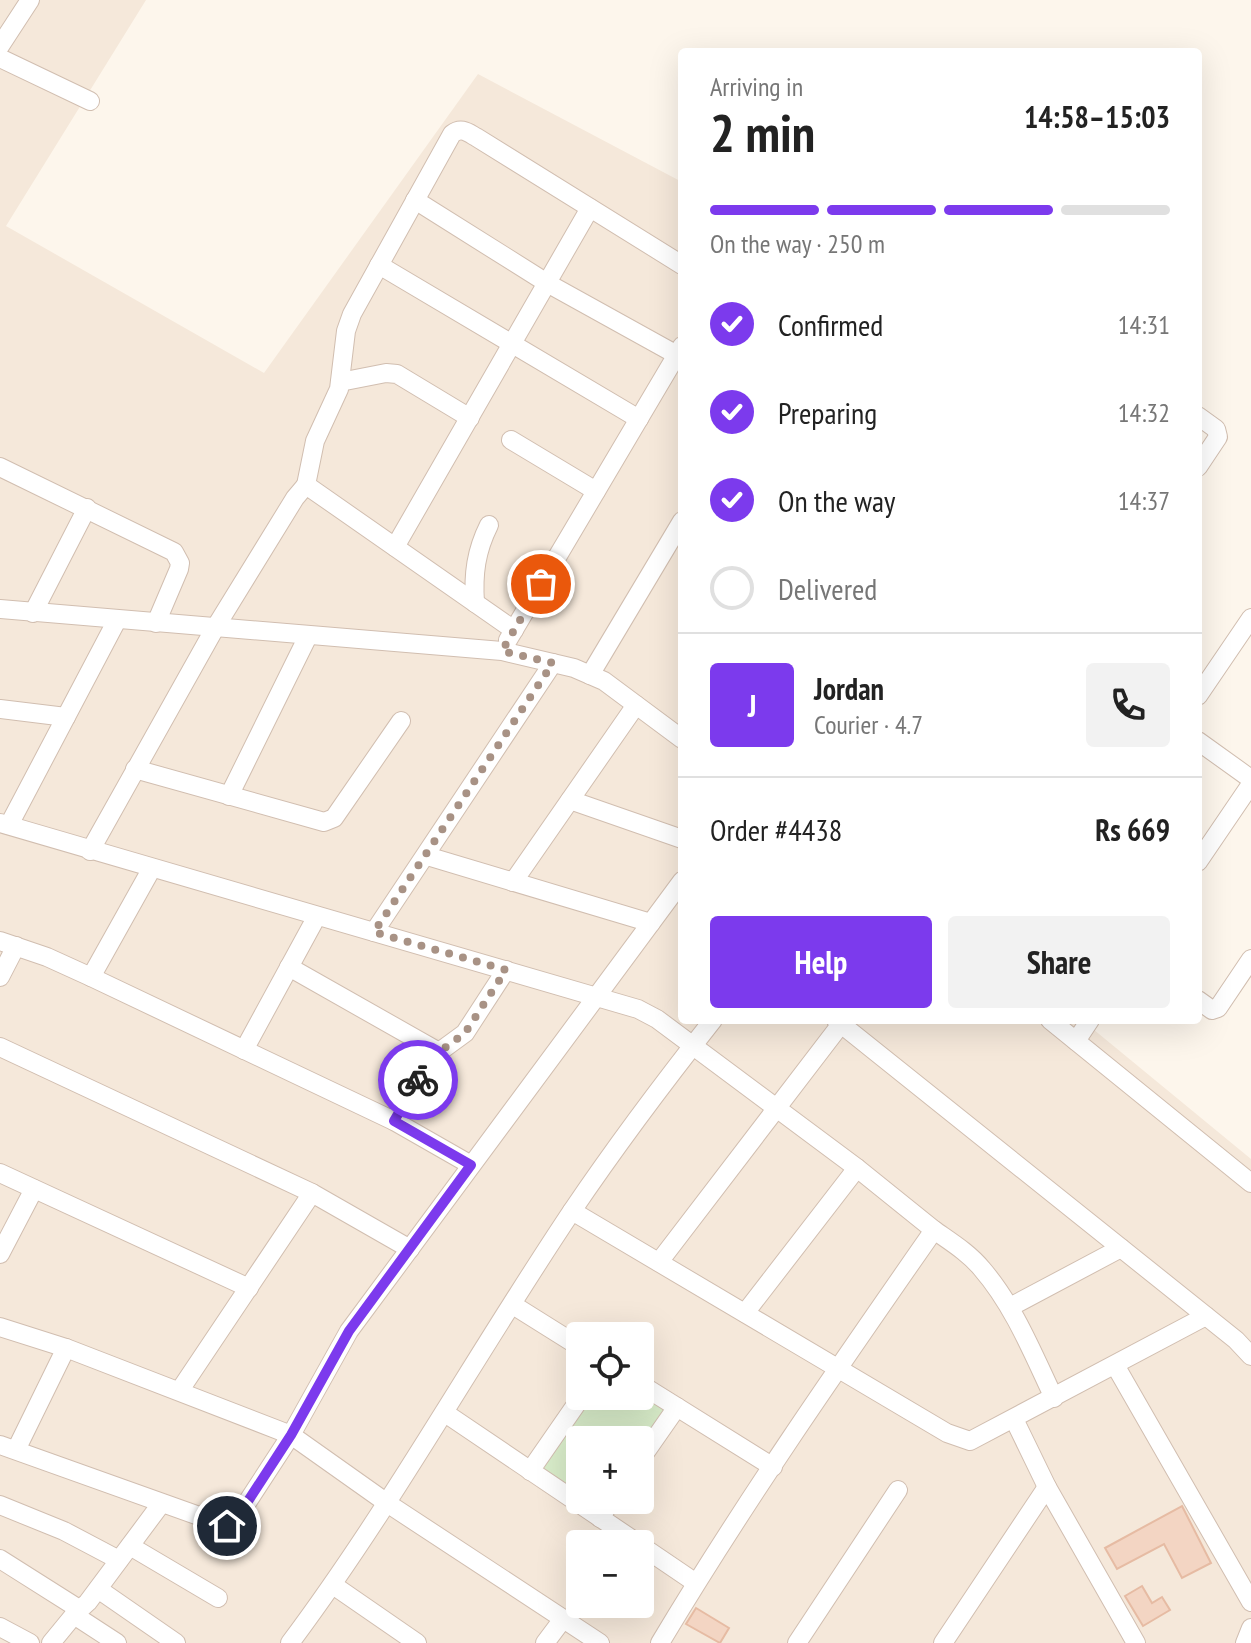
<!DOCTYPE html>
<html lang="en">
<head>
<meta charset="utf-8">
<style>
  body { margin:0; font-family:"PT Sans Narrow",sans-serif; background:#f2f2f2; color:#222; height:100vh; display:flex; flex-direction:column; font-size:30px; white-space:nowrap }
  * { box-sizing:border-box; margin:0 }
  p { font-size:26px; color:#767676 }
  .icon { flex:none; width:44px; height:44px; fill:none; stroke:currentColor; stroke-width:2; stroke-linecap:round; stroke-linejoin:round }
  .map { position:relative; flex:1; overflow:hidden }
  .panel { position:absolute; left:678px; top:48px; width:524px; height:976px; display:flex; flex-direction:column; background:#fff; border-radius:8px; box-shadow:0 8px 32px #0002 }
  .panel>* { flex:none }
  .controls { position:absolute; left:566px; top:1322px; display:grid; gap:16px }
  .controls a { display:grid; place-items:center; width:88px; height:88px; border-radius:8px; background:#fff; box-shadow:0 8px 32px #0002; font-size:40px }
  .pin { position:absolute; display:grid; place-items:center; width:68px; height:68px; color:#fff; margin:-34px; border:4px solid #fff; border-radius:50%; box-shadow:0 2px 8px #0007 }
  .courier { position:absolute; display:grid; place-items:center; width:80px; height:80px; margin:-40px; border:6px solid #7c3aed; border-radius:50%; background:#fff; color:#222; box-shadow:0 2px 10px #0007 }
  .headline em { font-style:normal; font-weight:700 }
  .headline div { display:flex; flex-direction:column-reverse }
  .headline { display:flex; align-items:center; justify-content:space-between; height:136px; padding:0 32px }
  h1 { font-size:52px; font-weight:700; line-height:60px }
  .bar { display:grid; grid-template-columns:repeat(4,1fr); gap:12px 8px; align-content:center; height:96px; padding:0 32px }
  .bar i { height:10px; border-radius:6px; background:#e0e0e0 }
  .bar .current { background:#7c3aed }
  .bar p { grid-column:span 4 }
  .line { display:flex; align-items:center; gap:20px; padding:0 32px; border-top:2px solid #e0e0e0 }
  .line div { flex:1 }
  .round { display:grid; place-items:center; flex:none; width:84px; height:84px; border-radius:8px; background:#f2f2f2 }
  ol { padding:0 32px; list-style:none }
  li { display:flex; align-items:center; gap:24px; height:88px }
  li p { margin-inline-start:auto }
  li .icon { padding:8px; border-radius:50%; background:#7c3aed; color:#fff; stroke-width:4 }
  li:last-child { color:#767676 }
  li i { width:44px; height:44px; border:4px solid #e0e0e0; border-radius:50% }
  .action { display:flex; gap:16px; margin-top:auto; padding:16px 32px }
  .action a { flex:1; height:92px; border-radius:8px; background:#7c3aed; color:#fff; font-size:32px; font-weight:700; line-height:92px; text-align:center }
  .action a+a { background:#f2f2f2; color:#222 }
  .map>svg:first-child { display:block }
  .residential { fill:#f5e8da; fill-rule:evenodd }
  .green { fill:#d8ecc9 }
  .building { fill:#f3d5c3; stroke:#e6bba3; stroke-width:2 }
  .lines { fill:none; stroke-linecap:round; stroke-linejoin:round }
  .minor-casing { stroke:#d1beb0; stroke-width:20 }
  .minor { stroke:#fff; stroke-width:18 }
  .done { stroke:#a89285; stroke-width:8; stroke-dasharray:0 14.4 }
  .route { stroke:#7c3aed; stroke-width:10 }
</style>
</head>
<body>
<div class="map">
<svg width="1251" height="1643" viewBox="0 0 1251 1643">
  <rect width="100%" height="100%" fill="#fdf6ec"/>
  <path class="residential" d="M0,0H146L6,226L264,373L478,74L682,182V1020H1082L1251,1159V1643H0ZM580,1336H640V1396H580ZM580,1440H640V1500H580ZM580,1544H640V1604H580Z"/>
  <path class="green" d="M640,1394L664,1410L640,1446V1440H580V1494L540,1468L591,1396Z"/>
  <g class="building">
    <path d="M1182,1506L1211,1563L1182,1578L1164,1544L1117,1569L1105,1548Z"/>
    <path d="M1142,1586L1152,1603L1162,1597L1170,1610L1143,1626L1125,1596Z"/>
    <path d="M696,1608L729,1628L720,1643L686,1624Z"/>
  </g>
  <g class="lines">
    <defs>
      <g id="minor">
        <path d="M0,46L30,0"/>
        <path d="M0,58L90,101"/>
        <path d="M415,200L547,283L677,355"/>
        <path d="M379,265L639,419"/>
        <path d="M340,382L386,373L397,374L470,418"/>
        <path d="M1198,416L1216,429L1218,437L1198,467"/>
        <path d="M511,440L596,491"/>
        <path d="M0,467L174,552L180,563L179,569L156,623"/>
        <path d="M395,547L590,208"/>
        <path d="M475,603C473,574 476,551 489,525"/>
        <path d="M0,609L502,651L574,668L604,681L682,739"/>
        <path d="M33,613L87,508"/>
        <path d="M514,630L306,485L315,441L339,389L346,331L352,314L452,134C461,127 467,132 476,137L682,265"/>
        <path d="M508,640L682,346"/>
        <path d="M590,675L682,521"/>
        <path d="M1198,696L1251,618"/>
        <path d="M0,709L66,717"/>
        <path d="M1198,741L1251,779"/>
        <path d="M135,769L324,822L334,818L401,721"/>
        <path d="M229,796L308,636"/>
        <path d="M570,800L682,839"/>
        <path d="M0,823L638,1009L657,1019L857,1168L934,1230C840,1365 745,1501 660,1643"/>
        <path d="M9,825L117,620"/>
        <path d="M90,851L215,628L295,498L306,485"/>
        <path d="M427,856L651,923"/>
        <path d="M1198,862L1251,784"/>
        <path d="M513,882L636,705"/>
        <path d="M374,932L553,663"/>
        <path d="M0,941L47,957L91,977L394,1121L471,1165"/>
        <path d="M289,967L439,1052"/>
        <path d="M0,977L16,946"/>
        <path d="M91,977L152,868"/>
        <path d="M1198,1000L1212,1010L1218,1008L1251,959"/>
        <path d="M836,1020L1236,1340L1251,1356"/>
        <path d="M1050,1020L1251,1183"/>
        <path d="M1076,1041L1090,1020"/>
        <path d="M0,1047L312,1193L410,1249"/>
        <path d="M244,1050L317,916"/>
        <path d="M394,1121L428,1065L439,1052L465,1033L506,970"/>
        <path d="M0,1173L249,1288"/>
        <path d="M572,1211L947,1433L970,1441L1206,1316"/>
        <path d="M934,1230C951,1242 969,1253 982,1269C1014,1306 1033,1354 1054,1398"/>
        <path d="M0,1254L34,1189"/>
        <path d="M659,1262L841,1024"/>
        <path d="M513,1305L580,1347"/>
        <path d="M1010,1307L1121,1248"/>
        <path d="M745,1313L857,1168"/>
        <path d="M0,1327L66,1348L291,1435L235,1521L227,1526L0,1445"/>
        <path d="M1115,1365L1251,1602"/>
        <path d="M640,1384L773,1467"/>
        <path d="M180,1390L312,1193"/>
        <path d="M445,1413L639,1544"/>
        <path d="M1014,1419L1047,1487"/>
        <path d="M16,1450L66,1348"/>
        <path d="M640,1460L677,1407"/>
        <path d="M530,1471L582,1396"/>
        <path d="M0,1505L64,1531L119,1560"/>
        <path d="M600,1518L612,1500"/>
        <path d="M640,1545L696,1583"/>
        <path d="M130,1546L218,1598"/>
        <path d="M0,1559L79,1609"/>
        <path d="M333,1585L417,1643"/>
        <path d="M98,1589L176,1643"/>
        <path d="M74,1615L117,1643"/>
        <path d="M0,1627L30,1643"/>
        <path d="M51,1643L74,1615L88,1602L161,1504"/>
        <path d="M290,1643C393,1505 476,1354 572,1211C616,1146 664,1082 713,1020"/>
        <path d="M545,1643L563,1619"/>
        <path d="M600,1643L387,1503L291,1435L349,1331L682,881"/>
        <path d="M797,1643L898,1490"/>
        <path d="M943,1643L1047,1487L1136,1643"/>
        <path d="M1245,1643L1251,1628"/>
      </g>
    </defs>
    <use href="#minor" class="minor-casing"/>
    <use href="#minor" class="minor"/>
  </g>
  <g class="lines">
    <path class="done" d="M418,1080L439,1052L465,1033L506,970L374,932L553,663L502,651L541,584"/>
    <path class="route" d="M227,1526L235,1521L291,1435L349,1331L471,1165L394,1121L418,1080"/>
  </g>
</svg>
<div class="controls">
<a><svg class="icon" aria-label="locate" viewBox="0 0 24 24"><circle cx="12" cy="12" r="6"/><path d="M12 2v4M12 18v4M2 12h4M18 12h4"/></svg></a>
<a>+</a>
<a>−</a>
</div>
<div class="pin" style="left:541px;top:584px;background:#ea580c"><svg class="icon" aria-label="bag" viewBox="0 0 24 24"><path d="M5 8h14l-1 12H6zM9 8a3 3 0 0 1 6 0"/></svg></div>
<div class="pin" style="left:227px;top:1526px;background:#1f2937"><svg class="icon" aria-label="home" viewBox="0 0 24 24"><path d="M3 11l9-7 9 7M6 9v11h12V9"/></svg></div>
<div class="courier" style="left:418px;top:1080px"><svg class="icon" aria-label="bike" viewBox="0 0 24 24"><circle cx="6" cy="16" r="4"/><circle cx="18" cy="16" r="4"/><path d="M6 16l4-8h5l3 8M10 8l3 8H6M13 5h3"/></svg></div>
<section class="panel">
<div class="headline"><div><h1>2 min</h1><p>Arriving in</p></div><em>14:58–15:03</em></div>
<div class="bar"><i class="current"></i><i class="current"></i><i class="current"></i><i></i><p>On the way · 250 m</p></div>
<ol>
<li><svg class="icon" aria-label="check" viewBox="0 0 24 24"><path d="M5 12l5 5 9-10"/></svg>Confirmed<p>14:31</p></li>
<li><svg class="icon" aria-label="check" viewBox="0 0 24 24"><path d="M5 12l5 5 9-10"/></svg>Preparing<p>14:32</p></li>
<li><svg class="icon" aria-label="check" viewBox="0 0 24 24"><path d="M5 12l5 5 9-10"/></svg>On the way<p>14:37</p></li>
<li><i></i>Delivered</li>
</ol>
<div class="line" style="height:144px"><b class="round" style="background:#7c3aed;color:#fff">J</b><div><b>Jordan</b><p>Courier · 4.7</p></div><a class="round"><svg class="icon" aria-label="phone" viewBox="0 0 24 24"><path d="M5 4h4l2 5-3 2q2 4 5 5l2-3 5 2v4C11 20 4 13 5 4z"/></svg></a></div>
<div class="line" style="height:104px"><div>Order #4438</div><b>Rs 669</b></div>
<div class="action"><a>Help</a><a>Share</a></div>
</section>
</div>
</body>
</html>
